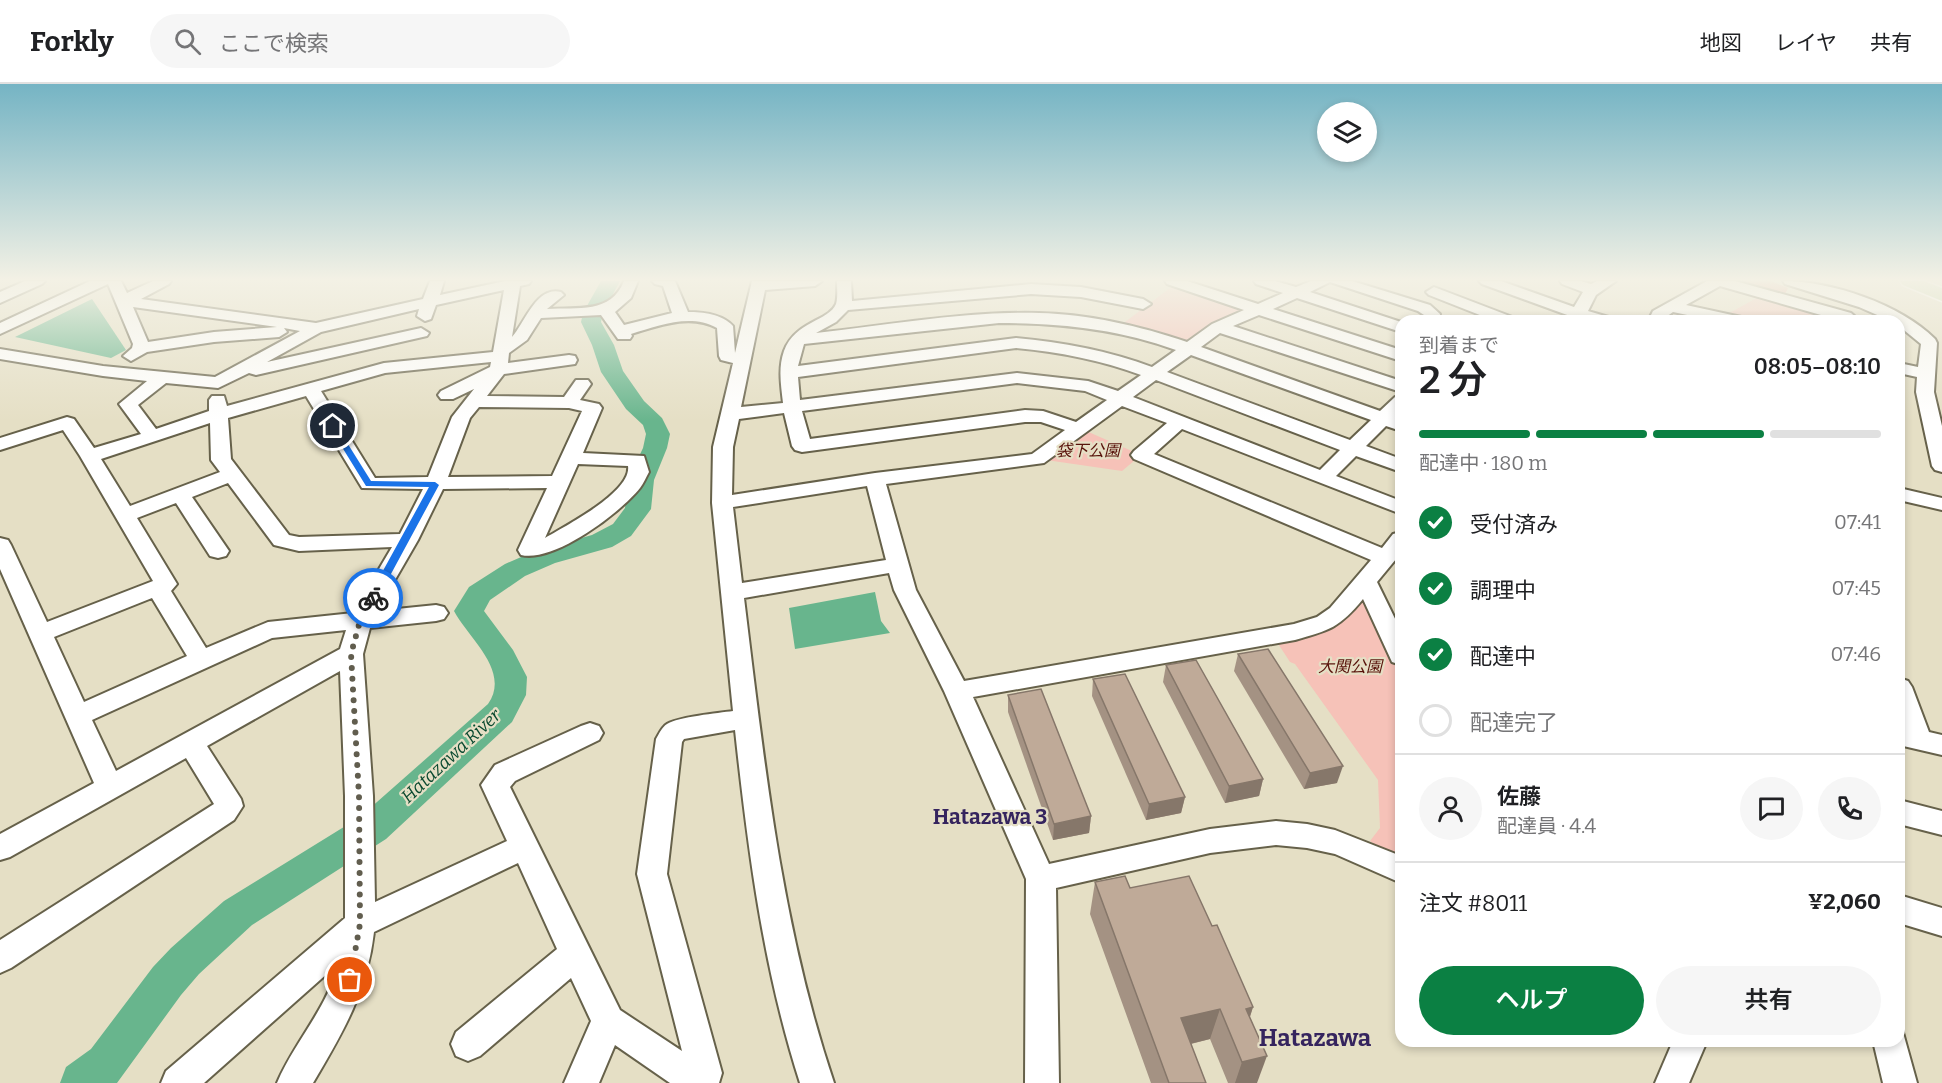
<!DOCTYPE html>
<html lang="ja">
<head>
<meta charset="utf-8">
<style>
  body { margin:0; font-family:Bitter,"Noto Sans JP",serif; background:#f6f6f6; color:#202124; height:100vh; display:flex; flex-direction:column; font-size:22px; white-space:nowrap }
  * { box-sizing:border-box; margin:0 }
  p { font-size:20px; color:#757577 }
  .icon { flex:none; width:33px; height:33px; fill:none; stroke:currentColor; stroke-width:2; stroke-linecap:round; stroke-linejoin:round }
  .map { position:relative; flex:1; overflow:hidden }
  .drawer { position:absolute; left:1395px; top:231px; width:510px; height:732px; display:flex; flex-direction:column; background:#fff; border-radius:18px; box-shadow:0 3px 9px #0003 }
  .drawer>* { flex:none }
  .buttons { position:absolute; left:1317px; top:18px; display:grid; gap:12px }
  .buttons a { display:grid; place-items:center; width:60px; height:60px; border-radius:50%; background:#fff; box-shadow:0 3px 9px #0003; font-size:30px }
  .pin { position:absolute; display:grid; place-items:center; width:51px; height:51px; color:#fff; margin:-26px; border:3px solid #fff; border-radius:50%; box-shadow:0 2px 6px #0007 }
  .courier { position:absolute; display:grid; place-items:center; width:60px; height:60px; margin:-30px; border:4px solid #1a73e8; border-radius:50%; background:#fff; color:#222; box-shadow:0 2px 8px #0007 }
  .head em { font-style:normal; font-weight:600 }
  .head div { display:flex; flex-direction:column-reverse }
  .head { display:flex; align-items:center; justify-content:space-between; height:102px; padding:0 24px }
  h1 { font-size:39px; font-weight:600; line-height:45px }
  .bar { display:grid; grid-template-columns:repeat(4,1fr); gap:9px 6px; align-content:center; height:72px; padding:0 24px }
  .bar i { height:8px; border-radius:4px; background:#e0e0e0 }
  .bar .on { background:#0b8043 }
  .bar p { grid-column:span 4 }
  .line { display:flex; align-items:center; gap:15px; padding:0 24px; border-top:2px solid #e0e0e0 }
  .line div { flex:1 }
  .round { display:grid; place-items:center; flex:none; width:63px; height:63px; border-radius:32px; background:#f6f6f6 }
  ol { padding:0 24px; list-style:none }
  li { display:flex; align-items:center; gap:18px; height:66px }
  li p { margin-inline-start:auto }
  li .icon { padding:6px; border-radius:50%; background:#0b8043; color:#fff; stroke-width:4 }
  li:last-child { color:#757577 }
  li i { width:33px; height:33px; border:3px solid #e0e0e0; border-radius:50% }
  .button { display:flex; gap:12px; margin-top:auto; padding:12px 24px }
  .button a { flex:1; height:69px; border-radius:36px; background:#0b8043; color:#fff; font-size:24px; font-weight:600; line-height:69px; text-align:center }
  .button a+a { background:#f6f6f6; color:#202124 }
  header { display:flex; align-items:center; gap:36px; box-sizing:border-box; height:84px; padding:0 30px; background:#fff; border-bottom:2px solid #e0e0e0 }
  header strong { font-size:28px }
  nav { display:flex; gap:33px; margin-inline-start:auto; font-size:21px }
  .search { width:420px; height:54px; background:#f6f6f6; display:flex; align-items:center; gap:15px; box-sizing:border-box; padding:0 21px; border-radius:33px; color:#757577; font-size:22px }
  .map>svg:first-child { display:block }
  .green { fill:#f6c2b8 }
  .forest { fill:#e59688 }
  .water { fill:#68b58d }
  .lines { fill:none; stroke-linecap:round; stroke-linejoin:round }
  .river { fill:#68b58d; fill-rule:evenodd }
  .minor-casing { stroke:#66614a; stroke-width:4 }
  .major-casing { stroke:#fff; stroke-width:3 }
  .minor { fill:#fff; fill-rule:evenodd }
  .major { fill:#c5d9aa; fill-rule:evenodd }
  .wall { fill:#a49283 }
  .shaded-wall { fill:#86776a }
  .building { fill:#bfaa98; stroke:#86776a; stroke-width:1.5 }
  .route { fill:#1a73e8 }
  .done { stroke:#615d4e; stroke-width:6; stroke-dasharray:0 10.8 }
  .labels { text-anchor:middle; stroke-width:4.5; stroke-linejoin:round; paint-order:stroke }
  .park-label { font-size:16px; font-style:italic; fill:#58120a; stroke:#e5dfc5 }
  .water-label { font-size:18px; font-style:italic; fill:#09492f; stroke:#e5dfc5 }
  .near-neighbourhood-label { font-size:21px; font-weight:bold; fill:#35245e; stroke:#e5dfc5 }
  .near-quarter-label { font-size:24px; font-weight:bold; fill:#35245e; stroke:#e5dfc5 }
</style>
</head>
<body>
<header>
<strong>Forkly</strong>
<div class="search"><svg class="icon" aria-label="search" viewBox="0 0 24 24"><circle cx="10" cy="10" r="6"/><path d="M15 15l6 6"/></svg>ここで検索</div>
<nav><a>地図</a><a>レイヤ</a><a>共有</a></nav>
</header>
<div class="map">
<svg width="1942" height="999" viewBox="0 0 1942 999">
  <rect width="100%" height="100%" fill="#e5dfc5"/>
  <g class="green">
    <path d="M1174,201L1251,223L1213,240L1183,258L1126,241L1125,238Z"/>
    <path d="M1762,211L1847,237H1751L1724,232Z"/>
    <path d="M1084,346L1141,371L1122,387L1046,376Z"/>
    <path d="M1362,514L1371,520L1401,588V780L1370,757L1380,744L1378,696L1295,580L1290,578L1277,558Z"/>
  </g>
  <path class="forest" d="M1730,197H1771L1788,204L1785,210L1774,209Z"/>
  <g class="water">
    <path d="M92,215L126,266L111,274L15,253Z"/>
    <path d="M875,508L881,537L890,549L795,565L789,524Z"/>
  </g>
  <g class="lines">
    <path class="river" d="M601,197H620L603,229L601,238L614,261L623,287L644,317L662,334L670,350L667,364L654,396L651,425L631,452L612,463L555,479L525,492L490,516L484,527L513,566L527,593L526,611L512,638L386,755L252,841L199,890L181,911L117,999H60L66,983L91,965L153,883L171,864L224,817L360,733L488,620C511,587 469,555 454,527L469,503L505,480L535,467L592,451L613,440L625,424L628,396L643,364L646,350L643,341L626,325L601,288L592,261L581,238L583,229Z"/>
    <defs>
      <g id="minor">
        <path d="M25,197H45L42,200L0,219V208Z"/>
        <path d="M90,197H121L127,209L153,197H171L169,200L141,215L316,239L423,215L430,197H444L440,211L505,197H531L529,200L520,202L512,253C525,239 536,202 561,208L564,211L547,225C578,223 611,230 624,197H638L631,214L615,228L624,241L672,229L663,202L655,200L652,197H675L688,228C703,228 722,230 733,242L735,269L752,197H822L815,202L765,206L741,323L783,319C781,301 778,284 784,267C795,237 829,237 836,220C838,213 837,205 837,197H851L852,217L1031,200L1081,203L1143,215L1151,220L1143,225L1081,213L1031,210L848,226L836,238L816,249C890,241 965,227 1039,229C1088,230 1140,242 1187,258L1212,240L1244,226L1167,200L1165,197H1187L1258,220L1283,209L1256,200L1254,197H1275L1296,203L1311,197H1352L1430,221L1440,230L1439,237H1423L1424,231L1418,227L1330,198L1310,208L1401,238V248L1297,214L1273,225L1401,266V277L1259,231L1233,242L1401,297V308L1220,249L1201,263L1380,327L1395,313L1401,312V327L1395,333L1401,335V347L1386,342L1366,362L1401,375V388L1356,372L1336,392L1401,417V430L1182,345L1154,370L1382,464L1393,450L1401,448V469L1377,498L1401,547V581L1392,578L1363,515C1339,544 1330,546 1295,556L973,613L1049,780L1210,745L1276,737L1307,740L1335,746L1401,772V799L1335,770L1307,764L1276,761L1210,769L1056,804L1059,999H1025L1026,795L944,607L894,506L889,489L744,514C764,677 781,842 834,999H800C763,884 748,766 735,646L684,655L682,658L667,790L722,989L719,999H670L615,961L599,999H564L591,937L571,894L480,972L468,977L456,972L451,960L456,948L557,865L518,779L374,848C367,908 343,948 313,999H277C294,958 328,924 338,880L204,999H161L166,987L345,834V712L340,587L207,662L241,715L243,722L234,736L11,884L0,889V856L214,720L186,674L10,773L0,776V750L94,699L0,485V454L8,456L11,461L47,538L153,497L80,372L63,346L0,366V354L67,333L74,335L94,364L141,350L119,320L147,297L103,292L0,275V265L103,282L215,293L300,247L284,244L287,248L279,253L214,258L147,268L131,277L123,272L132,264L133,260L108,200L0,250V239ZM504,206L493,268L384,279L227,322L224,312H212L209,316V327L156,345L138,321L166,299L218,304L249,289L256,291L427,252L429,249L421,244L267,278L321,248L419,225L417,232L425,237L431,235L436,221ZM133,223L277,243L214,248L148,258ZM601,231L618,255H630L632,252L631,250C658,242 690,229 717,244L719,272L721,276L733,279L713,363L712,419L733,627C718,629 678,633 667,640C662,643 659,650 656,655L637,790L682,967L620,926L510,703L515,697L599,656L603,649L599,642L590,639L581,642L495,681L481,701L507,757L375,818L373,712L363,570L370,544L436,537L444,535L448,529L444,523L436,521L377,527L418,456L443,405L547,404L518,466L521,471C554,479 620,429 640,404C644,399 646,393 649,388L644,372L583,369L602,324L599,320L580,316L591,300L588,296H576L564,313L487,312L504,290L575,280L577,276L575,272L569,271L508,279L509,269L527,256L541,234ZM999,239C1060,239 1119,245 1176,266L1152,283C1109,267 1062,258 1016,254L798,282L804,260ZM1016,264C1059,268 1101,276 1141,291L1118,307L1088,297L1017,289L800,316L798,293ZM1191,271L1371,336L1350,356L1167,288ZM491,278L490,283L441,307L438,311L441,315H453L474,305L452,333L428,393L375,394L321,307L385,289ZM1156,296L1340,366L1320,386L1133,313ZM1017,299L1085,307L1107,316L1076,338L1043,327L1025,326L810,355L802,327ZM306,312L362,404L423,405L400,450L299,453L289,451L231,375L228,334ZM1122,322L1167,339L1134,367L1131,371L1134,375L1371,476L1330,524L1317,533L1294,540L964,597L916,506L886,400L1044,379ZM479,323L569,324L582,327L552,392L448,393L470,334ZM784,329L792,362L795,366L802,368L1025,338H1041L1065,346L1032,370L875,389L732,411L733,363L739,335ZM210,339L211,376L220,388L130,422L101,375ZM578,380L628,382C632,408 565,442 545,454ZM228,399L274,461L299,467L392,463L353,529L268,538L206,564L171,507L177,500L137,434L176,419L210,472L218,474L226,472L229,467L192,413ZM867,402L886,476L742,499L733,423ZM152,514L187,572L84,618L54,553ZM346,546L340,565L116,687L92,636L272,554Z"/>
        <path d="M1479,197H1501L1574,223L1583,208L1562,200L1560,197H1581L1591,200L1597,197H1616L1596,211L1588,227L1612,234L1614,237H1569L1570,232L1482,200Z"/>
        <path d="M1707,197H1735L1851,229L1860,237H1842L1720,202L1686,221L1746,234L1748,237H1716L1673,228L1666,233L1664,237H1648L1653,227Z"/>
        <path d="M1783,197C1831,197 1900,220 1935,255L1937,259L1934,308L1942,342V388L1935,386L1932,382L1916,308L1917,293L1899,289V279L1918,283L1921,260L1899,242V237H1891L1859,223L1785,200Z"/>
        <path d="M1434,203L1515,234L1517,237H1495L1429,211L1426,208Z"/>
        <path d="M1899,404L1942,414V426L1899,416Z"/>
        <path d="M1899,594L1908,597L1912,603L1929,648L1942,651V671L1899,661Z"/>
        <path d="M1899,716L1942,727V751L1899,740Z"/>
        <path d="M1899,811L1942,824V852L1899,839Z"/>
        <path d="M1899,944L1902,945L1917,999H1883L1873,957H1899Z"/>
        <path d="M1673,957H1707L1689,999H1655Z"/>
      </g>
      <path id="major" d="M1900,197H1924L1942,204V217L1903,201Z"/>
    </defs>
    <use href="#minor" class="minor-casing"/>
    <use href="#major" class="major-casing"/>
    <use href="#minor" class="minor"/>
    <use href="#major" class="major"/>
  </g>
  <g class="wall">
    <path d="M1238,570L1337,699L1304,705L1234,587Z"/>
    <path d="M1166,581L1263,695L1259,712L1225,719L1163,598Z"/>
    <path d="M1093,595L1185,713L1181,729L1146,736L1092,612Z"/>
    <path d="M1008,611L1091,732L1089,749L1053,756L1008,628Z"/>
    <path d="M1095,798L1130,804L1212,842L1253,923L1250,933L1257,999H1228L1210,955L1191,960L1206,999H1151L1090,830Z"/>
  </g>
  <g class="shaded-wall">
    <path d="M1343,682L1337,699L1304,705L1310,689Z"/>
    <path d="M1263,695L1259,712L1225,719L1229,702Z"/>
    <path d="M1185,713L1181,729L1146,736L1149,720Z"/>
    <path d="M1091,732L1089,749L1053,756L1054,740Z"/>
    <path d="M1253,923L1243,953L1246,925Z"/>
    <path d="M1220,925L1210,955L1173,964L1181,934Z"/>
    <path d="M1267,972L1257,999H1235L1242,978Z"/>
  </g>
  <g class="building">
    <path d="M1268,565L1343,682L1310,689L1238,570Z"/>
    <path d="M1196,576L1263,695L1229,702L1166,581Z"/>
    <path d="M1125,590L1185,713L1149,720L1093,595Z"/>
    <path d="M1041,605L1091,732L1054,740L1008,611Z"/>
    <path d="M1125,792L1130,804L1189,792L1212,842L1217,841L1253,923L1246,925L1267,972L1242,978L1220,925L1181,934L1206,999H1169L1095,798Z"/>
  </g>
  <linearGradient id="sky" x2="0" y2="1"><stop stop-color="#75b4c4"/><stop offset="0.58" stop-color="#f3f1e5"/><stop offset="1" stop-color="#f3f1e5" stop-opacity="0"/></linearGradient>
  <rect width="1942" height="337" fill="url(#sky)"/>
  <path class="route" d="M331,341H336L371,397L435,398L439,401L378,514L373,517L368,514L429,403L366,402L329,342Z"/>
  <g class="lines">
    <path class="done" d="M350,896L360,840L359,712L351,570L360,537L373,514"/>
  </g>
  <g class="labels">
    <g class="park-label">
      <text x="1088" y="372">袋下公園</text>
      <text x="1350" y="588">大関公園</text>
    </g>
    <g class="water-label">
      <text transform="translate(451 672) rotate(-43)" y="6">Hatazawa River</text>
    </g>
    <g class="near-neighbourhood-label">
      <text x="990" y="740">Hatazawa 3</text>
    </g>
    <g class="near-quarter-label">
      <text x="1315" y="962">Hatazawa</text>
    </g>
  </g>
</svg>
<div class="buttons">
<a><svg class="icon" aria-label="layers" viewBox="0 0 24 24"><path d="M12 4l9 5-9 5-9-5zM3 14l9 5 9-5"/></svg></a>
</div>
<div class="pin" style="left:350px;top:896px;background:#ea580c"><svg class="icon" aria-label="bag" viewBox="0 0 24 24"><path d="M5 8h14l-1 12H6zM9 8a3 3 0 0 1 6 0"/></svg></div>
<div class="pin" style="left:333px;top:342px;background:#1f2937"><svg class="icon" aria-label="home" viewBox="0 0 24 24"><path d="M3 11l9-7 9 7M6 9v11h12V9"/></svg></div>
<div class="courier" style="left:373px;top:514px"><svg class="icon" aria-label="bike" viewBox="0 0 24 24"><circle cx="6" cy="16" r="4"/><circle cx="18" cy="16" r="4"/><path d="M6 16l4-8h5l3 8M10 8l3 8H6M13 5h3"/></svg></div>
<section class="drawer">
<div class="head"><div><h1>2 分</h1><p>到着まで</p></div><em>08:05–08:10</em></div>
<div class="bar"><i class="on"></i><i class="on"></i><i class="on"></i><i></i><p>配達中 · 180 m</p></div>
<ol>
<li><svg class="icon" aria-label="check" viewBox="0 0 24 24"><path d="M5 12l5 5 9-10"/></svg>受付済み<p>07:41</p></li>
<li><svg class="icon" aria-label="check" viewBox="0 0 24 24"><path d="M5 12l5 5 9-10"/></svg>調理中<p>07:45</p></li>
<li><svg class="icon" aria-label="check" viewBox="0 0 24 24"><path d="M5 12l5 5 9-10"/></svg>配達中<p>07:46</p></li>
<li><i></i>配達完了</li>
</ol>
<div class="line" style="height:108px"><a class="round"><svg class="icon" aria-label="person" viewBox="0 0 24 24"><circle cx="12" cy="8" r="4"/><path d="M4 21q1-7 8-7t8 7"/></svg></a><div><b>佐藤</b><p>配達員 · 4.4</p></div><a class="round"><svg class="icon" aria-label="chat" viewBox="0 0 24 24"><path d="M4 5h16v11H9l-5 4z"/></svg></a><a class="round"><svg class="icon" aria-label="phone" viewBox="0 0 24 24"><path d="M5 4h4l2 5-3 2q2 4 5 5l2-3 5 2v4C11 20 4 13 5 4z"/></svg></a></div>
<div class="line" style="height:78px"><div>注文 #8011</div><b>¥2,060</b></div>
<div class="button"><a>ヘルプ</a><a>共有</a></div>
</section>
</div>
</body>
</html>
